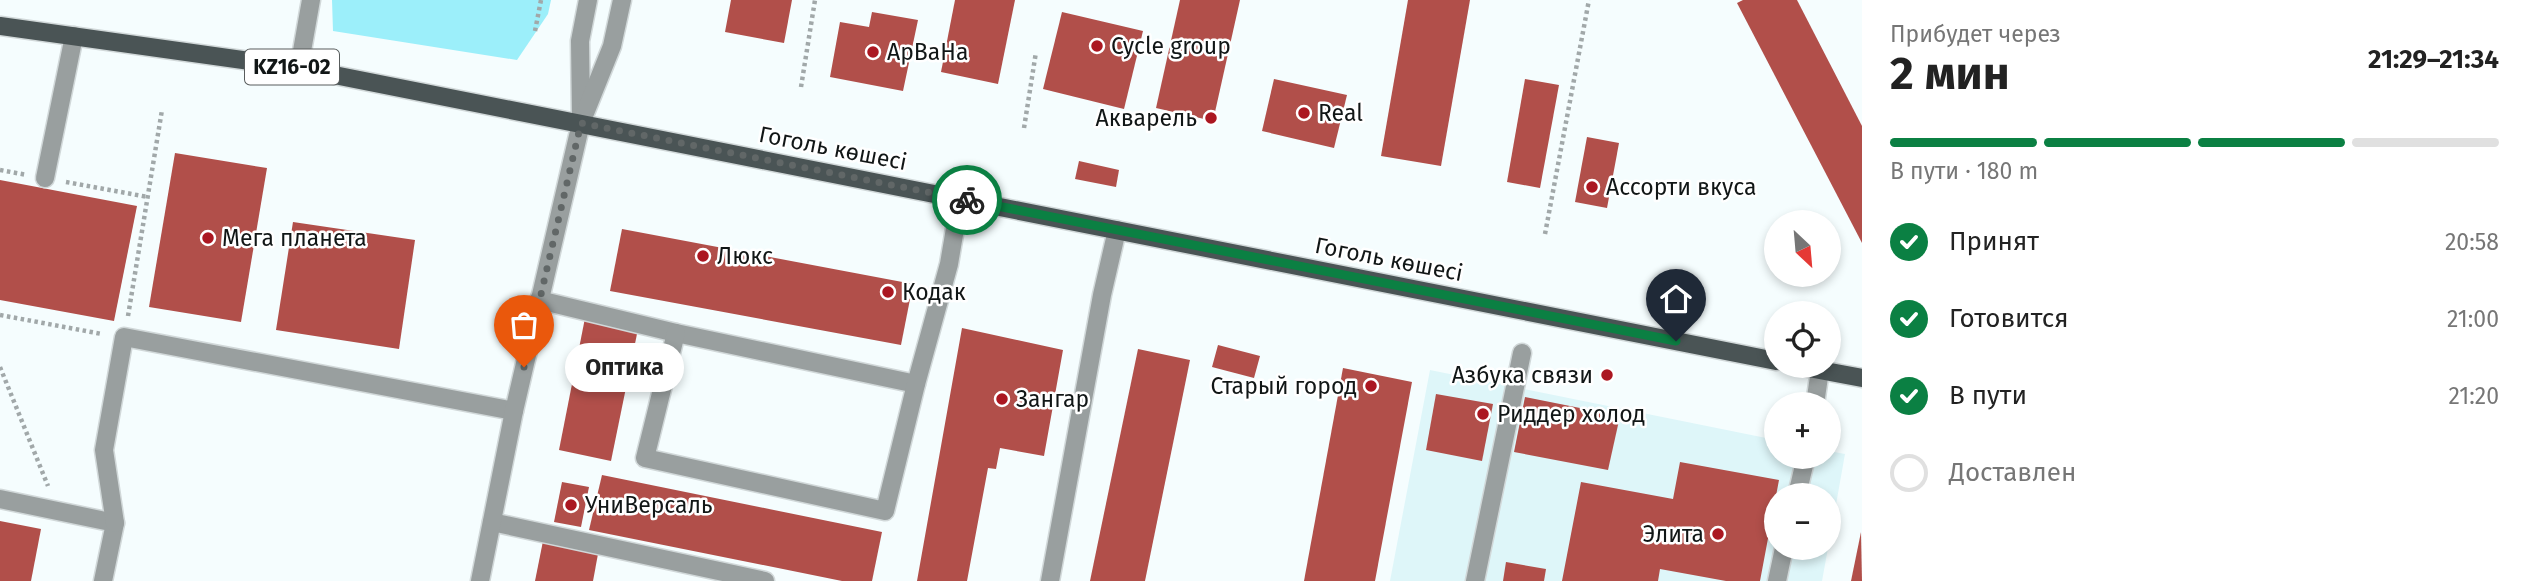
<!DOCTYPE html>
<html lang="ru">
<head>
<meta charset="utf-8">
<style>
  body { margin:0; font-family:"Fira Sans",sans-serif; background:#f6f6f6; color:#222; height:100vh; display:flex; flex-direction:column; font-size:26px; white-space:nowrap }
  * { box-sizing:border-box; margin:0 }
  p { font-size:23px; color:#767676 }
  .icon { flex:none; width:38px; height:38px; fill:none; stroke:currentColor; stroke-width:2; stroke-linecap:round; stroke-linejoin:round }
  .map { position:relative; flex:1; overflow:hidden }
  .details { display:flex; flex-direction:column; background:#fff; width:665px }
  .details>* { flex:none }
  .needle { width:46px; rotate:154deg }
  .controls { position:absolute; left:1764px; top:210px; display:grid; gap:14px }
  .controls a { display:grid; place-items:center; width:77px; height:77px; border-radius:50%; background:#fff; box-shadow:0 4px 10px #0003; font-size:35px }
  .pin { position:absolute; display:grid; place-items:center; width:60px; height:60px; color:#fff; margin:-72px -30px; border-radius:50% 50% 50% 0; rotate:-45deg; box-shadow:0 0 7px #0007 }
  .pin .icon { rotate:45deg }
  .courier { position:absolute; display:grid; place-items:center; width:70px; height:70px; margin:-35px; border:5px solid #0b8043; border-radius:50%; background:#fff; color:#222; box-shadow:0 2px 9px #0007 }
  .bubble { position:absolute; height:49px; border-radius:24px; background:#fff; box-shadow:0 4px 10px #0003; font-size:23px; font-weight:700; line-height:49px; text-align:center }
  .headline em { font-style:normal; font-weight:700 }
  .headline div { display:flex; flex-direction:column-reverse }
  .headline { display:flex; align-items:center; justify-content:space-between; height:119px; padding:0 28px }
  h1 { font-size:46px; font-weight:700; line-height:52px }
  .bar { display:grid; grid-template-columns:repeat(4,1fr); gap:10px 7px; align-content:center; height:84px; padding:0 28px }
  .bar i { height:9px; border-radius:5px; background:#e0e0e0 }
  .bar .on { background:#0b8043 }
  .bar p { grid-column:span 4 }
  ol { padding:0 28px; list-style:none }
  li { display:flex; align-items:center; gap:21px; height:77px }
  li p { margin-inline-start:auto }
  li .icon { padding:7px; border-radius:50%; background:#0b8043; color:#fff; stroke-width:4 }
  li:last-child { color:#767676 }
  li i { width:38px; height:38px; border:4px solid #e0e0e0; border-radius:50% }
  main { display:flex; flex:1; min-height:0 }
  .map>svg:first-child { display:block }
  .built { fill:#def6f9 }
  .green { fill:#9ceffa }
  .building { fill:#b14f4a }
  .lines { fill:none; stroke-linecap:round; stroke-linejoin:round }
  .minor-casing { stroke:#d1d8d9; stroke-width:21 }
  .major-casing { stroke:#d1d8d9; stroke-width:21 }
  .path { stroke:#a1a8a9; stroke-width:4.5; stroke-dasharray:3.5 3.5; stroke-linecap:butt }
  .minor { stroke:#999f9f; stroke-width:18 }
  .major { stroke:#4a5455; stroke-width:18 }
  .done { stroke:#616767; stroke-width:7; stroke-dasharray:0 12.6 }
  .route { stroke:#0b8043; stroke-width:9 }
  .poi-dot { fill:#ab1721; stroke:#fff; stroke-width:2.5 }
  .labels { text-anchor:middle; stroke-width:5; stroke-linejoin:round; paint-order:stroke }
  .shield { fill:#fff; stroke:#585c5c; stroke-width:2 }
  .shield-label { font-size:21px; font-weight:bold; fill:#111616 }
  .poi-label { font-size:23px; fill:#111616; stroke:#fff; text-anchor:start }
  .street-label { font-size:23px; fill:#111616; stroke:#fff }
</style>
</head>
<body>
<main>
<div class="map">
<svg width="1862" height="581" viewBox="0 0 1862 581">
  <rect width="100%" height="100%" fill="#f5fdfe"/>
  <path class="built" d="M1430,370L1776,440V457H1829V451L1845,454L1829,544V495H1776V548H1828L1822,581H1390Z"/>
  <path class="green" d="M332,0H551L548,14L517,60L333,31Z"/>
  <g class="building">
    <path d="M731,0H792L784,43L725,32Z"/>
    <path d="M955,0H1015L998,84L941,72Z"/>
    <path d="M1180,0H1240L1213,121L1156,108Z"/>
    <path d="M1408,0H1470L1441,166L1381,156Z"/>
    <path d="M1743,0H1797L1862,126V243L1737,3Z"/>
    <path d="M872,12L918,20L903,91L830,77L840,22L869,27Z"/>
    <path d="M1062,12L1143,31L1124,109L1043,89Z"/>
    <path d="M1274,79L1347,95L1334,148L1262,131Z"/>
    <path d="M1525,79L1559,85L1540,188L1507,182Z"/>
    <path d="M1587,137L1619,143L1607,208L1575,202Z"/>
    <path d="M175,153L267,168L241,322L149,307Z"/>
    <path d="M1079,161L1119,170L1116,187L1075,179Z"/>
    <path d="M0,180L137,206L114,321L0,300Z"/>
    <path d="M293,222L415,240L399,349L276,330Z"/>
    <path d="M622,229L913,284L901,345L610,291Z"/>
    <path d="M585,318L638,329L611,461L559,450Z"/>
    <path d="M962,328L1063,350L1044,456L1000,448L996,469L988,468L967,581H917Z"/>
    <path d="M1218,345L1260,356L1254,378L1212,367Z"/>
    <path d="M1138,349L1190,360L1145,581H1090Z"/>
    <path d="M1343,368L1412,382L1375,581H1304Z"/>
    <path d="M1436,394L1493,404L1482,461L1426,450Z"/>
    <path d="M1525,397L1620,416L1608,470L1514,452Z"/>
    <path d="M1680,462L1779,480L1760,581H1726L1660,569L1658,581H1562L1581,482L1673,499Z"/>
    <path d="M602,475L882,532L872,581H842L589,530Z"/>
    <path d="M562,482L589,487L581,527L554,522Z"/>
    <path d="M0,521L41,529L31,581H0Z"/>
    <path d="M1861,532L1862,581H1851Z"/>
    <path d="M543,541L598,554L593,581H535Z"/>
    <path d="M1506,562L1546,569L1544,581H1503Z"/>
  </g>
  <g class="lines">
    <defs>
      <g id="minor">
        <path d="M299,68L311,0"/>
        <path d="M581,116L580,41L588,0"/>
        <path d="M45,178L74,36"/>
        <path d="M539,300L676,333L916,384"/>
        <path d="M676,333L645,458L885,511L916,384L949,264L960,199"/>
        <path d="M1815,404L1820,370"/>
        <path d="M1797,495L1806,457"/>
        <path d="M0,499L115,523L103,581"/>
        <path d="M492,522L765,581"/>
        <path d="M115,523L104,450L124,337L514,411"/>
        <path d="M480,581L514,411L581,123L612,46L622,0"/>
        <path d="M1050,581L1102,295L1117,230"/>
        <path d="M1475,581L1522,353"/>
        <path d="M1777,581L1784,548"/>
      </g>
      <g id="major">
        <path d="M0,26L299,68L1776,361"/>
        <path d="M1798,366L1862,378"/>
      </g>
    </defs>
    <use href="#minor" class="minor-casing"/>
    <use href="#major" class="major-casing"/>
    <g class="path">
      <path d="M535,31L541,0"/>
      <path d="M801,87L815,0"/>
      <path d="M1024,128L1036,52"/>
      <path d="M0,170L27,175"/>
      <path d="M66,182L148,197"/>
      <path d="M1545,234L1589,0"/>
      <path d="M0,315L102,334"/>
      <path d="M128,316L162,110"/>
      <path d="M0,367L48,486"/>
    </g>
    <use href="#minor" class="minor"/>
    <use href="#major" class="major"/>
  </g>
  <g class="lines">
    <path class="done" d="M524,367L581,123L967,200"/>
    <path class="route" d="M967,200L1676,341"/>
  </g>
  <g class="poi-dot">
    <circle cx="1097" cy="46" r="7"/>
    <circle cx="873" cy="52" r="7"/>
    <circle cx="1304" cy="113" r="7"/>
    <circle cx="1211" cy="118" r="7"/>
    <circle cx="1592" cy="187" r="7"/>
    <circle cx="208" cy="238" r="7"/>
    <circle cx="703" cy="256" r="7"/>
    <circle cx="888" cy="292" r="7"/>
    <circle cx="1607" cy="375" r="7"/>
    <circle cx="1371" cy="386" r="7"/>
    <circle cx="1002" cy="399" r="7"/>
    <circle cx="1483" cy="414" r="7"/>
    <circle cx="571" cy="505" r="7"/>
    <circle cx="1718" cy="534" r="7"/>
  </g>
  <g class="labels">
    <rect class="shield" x="245" y="49.5" width="94" height="35" rx="5"/>
    <g class="shield-label">
      <text x="292" y="74">KZ16-02</text>
    </g>
    <g class="poi-label">
      <text x="1111" y="54">Cycle group</text>
      <text x="887" y="60">АрВаНа</text>
      <text x="1318" y="121">Real</text>
      <text x="1197" y="126" text-anchor="end">Акварель</text>
      <text x="1606" y="195">Ассорти вкуса</text>
      <text x="222" y="246">Мега планета</text>
      <text x="717" y="264">Люкс</text>
      <text x="902" y="300">Кодак</text>
      <text x="1593" y="383" text-anchor="end">Азбука связи</text>
      <text x="1357" y="394" text-anchor="end">Старый город</text>
      <text x="1016" y="407">Зангар</text>
      <text x="1497" y="422">Риддер холод</text>
      <text x="585" y="513">УниВерсаль</text>
      <text x="1704" y="542" text-anchor="end">Элита</text>
    </g>
    <g class="street-label">
      <text transform="translate(833 148) rotate(11)" y="8">Гоголь көшесі</text>
      <text transform="translate(1389 259) rotate(11)" y="8">Гоголь көшесі</text>
    </g>
  </g>
</svg>
<div class="controls">
<a><svg class="needle" viewBox="-14 -14 28 28"><path d="M0-13l5 13h-10z" fill="#e53935"/><path d="M0 13l5-13h-10z" fill="#767676"/></svg></a>
<a><svg class="icon" aria-label="locate" viewBox="0 0 24 24"><circle cx="12" cy="12" r="6"/><path d="M12 2v4M12 18v4M2 12h4M18 12h4"/></svg></a>
<a>+</a>
<a>−</a>
</div>
<div class="pin" style="left:524px;top:367px;background:#ea580c"><svg class="icon" aria-label="bag" viewBox="0 0 24 24"><path d="M5 8h14l-1 12H6zM9 8a3 3 0 0 1 6 0"/></svg></div>
<div class="pin" style="left:1676px;top:341px;background:#1f2937"><svg class="icon" aria-label="home" viewBox="0 0 24 24"><path d="M3 11l9-7 9 7M6 9v11h12V9"/></svg></div>
<div class="courier" style="left:967px;top:200px"><svg class="icon" aria-label="bike" viewBox="0 0 24 24"><circle cx="6" cy="16" r="4"/><circle cx="18" cy="16" r="4"/><path d="M6 16l4-8h5l3 8M10 8l3 8H6M13 5h3"/></svg></div>
<div class="bubble" style="left:565px;top:343px;width:119px">Оптика</div>
</div>
<section class="details">
<div class="headline"><div><h1>2 мин</h1><p>Прибудет через</p></div><em>21:29–21:34</em></div>
<div class="bar"><i class="on"></i><i class="on"></i><i class="on"></i><i></i><p>В пути · 180 m</p></div>
<ol>
<li><svg class="icon" aria-label="check" viewBox="0 0 24 24"><path d="M5 12l5 5 9-10"/></svg>Принят<p>20:58</p></li>
<li><svg class="icon" aria-label="check" viewBox="0 0 24 24"><path d="M5 12l5 5 9-10"/></svg>Готовится<p>21:00</p></li>
<li><svg class="icon" aria-label="check" viewBox="0 0 24 24"><path d="M5 12l5 5 9-10"/></svg>В пути<p>21:20</p></li>
<li><i></i>Доставлен</li>
</ol>
</section>
</main>
</body>
</html>
